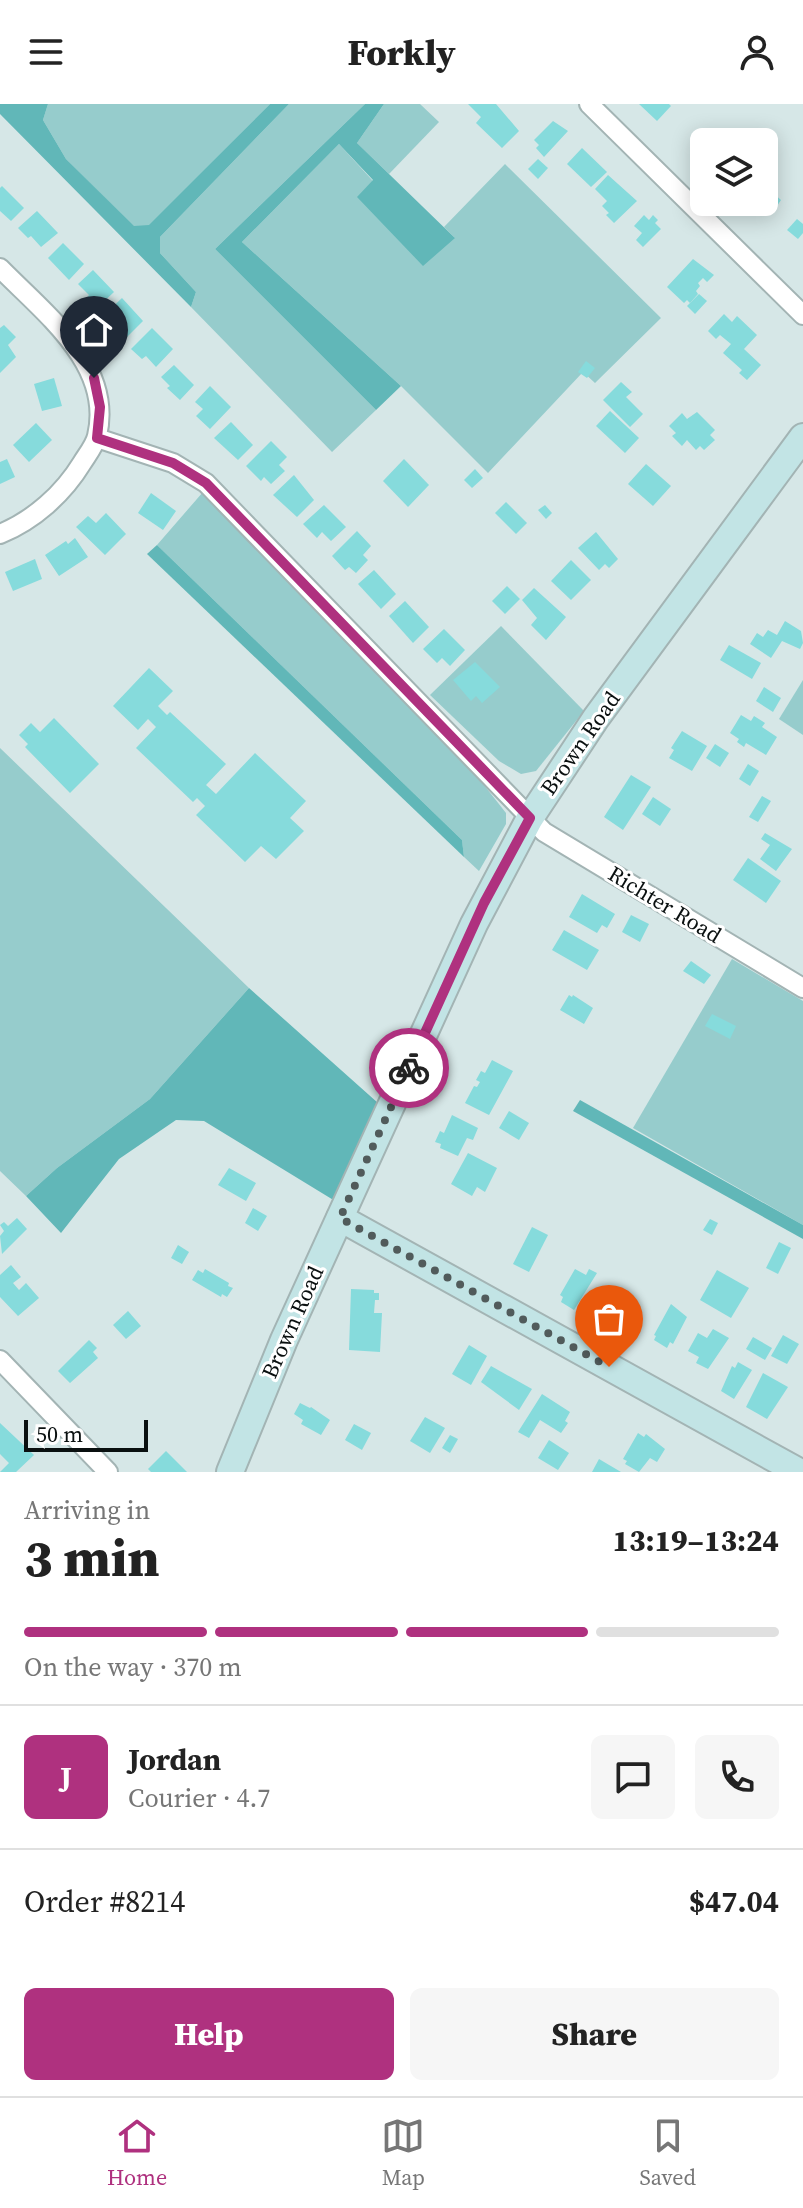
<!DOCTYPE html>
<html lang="en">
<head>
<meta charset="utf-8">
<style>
  body { margin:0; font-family:"Source Serif 4",serif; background:#f6f6f6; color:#222; height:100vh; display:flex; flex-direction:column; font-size:30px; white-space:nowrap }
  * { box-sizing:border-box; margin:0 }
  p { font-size:26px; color:#767676 }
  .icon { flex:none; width:44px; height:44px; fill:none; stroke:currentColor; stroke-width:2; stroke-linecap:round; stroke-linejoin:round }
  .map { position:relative; height:1368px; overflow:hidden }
  .drawer { display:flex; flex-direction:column; background:#fff; flex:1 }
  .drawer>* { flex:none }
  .fabs { position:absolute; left:690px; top:24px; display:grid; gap:16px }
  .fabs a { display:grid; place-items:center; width:88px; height:88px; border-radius:12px; background:#fff; box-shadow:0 4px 20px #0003; font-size:40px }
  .scale { position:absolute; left:24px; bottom:20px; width:124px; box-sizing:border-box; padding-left:8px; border:4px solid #0a1010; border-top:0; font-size:22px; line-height:28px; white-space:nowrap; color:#0a1010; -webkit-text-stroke:6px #fff; paint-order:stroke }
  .pin { position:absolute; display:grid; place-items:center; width:68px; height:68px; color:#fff; margin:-82px -34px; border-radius:50% 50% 50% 0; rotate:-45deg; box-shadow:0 0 8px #0007 }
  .pin .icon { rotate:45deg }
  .courier { position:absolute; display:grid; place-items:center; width:80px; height:80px; margin:-40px; border:6px solid #af317f; border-radius:50%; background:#fff; color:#222; box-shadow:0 2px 10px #0007 }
  .summary em { font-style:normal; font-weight:800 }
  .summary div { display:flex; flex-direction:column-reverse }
  .summary { display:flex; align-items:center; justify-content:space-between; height:136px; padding:0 24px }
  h1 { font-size:52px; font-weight:800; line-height:60px }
  .bar { display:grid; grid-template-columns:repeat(4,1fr); gap:12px 8px; align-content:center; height:96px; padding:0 24px }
  .bar i { height:10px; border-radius:6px; background:#e0e0e0 }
  .bar .selected { background:#af317f }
  .bar p { grid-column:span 4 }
  .line { display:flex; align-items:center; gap:20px; padding:0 24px; border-top:2px solid #e0e0e0 }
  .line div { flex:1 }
  .round { display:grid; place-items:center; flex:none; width:84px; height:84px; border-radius:12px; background:#f6f6f6 }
  .cta { display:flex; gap:16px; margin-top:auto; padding:16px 24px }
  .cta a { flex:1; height:92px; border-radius:12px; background:#af317f; color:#fff; font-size:32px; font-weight:800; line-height:92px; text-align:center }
  .cta a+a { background:#f6f6f6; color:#222 }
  header { display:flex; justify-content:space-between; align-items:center; height:104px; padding:0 24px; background:#fff; font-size:36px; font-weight:800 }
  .tab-bar { display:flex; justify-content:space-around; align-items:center; height:112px; border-top:2px solid #e0e0e0; background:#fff; font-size:22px; color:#767676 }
  .tab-bar a { display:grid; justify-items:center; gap:4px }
  .tab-bar .selected { color:#af317f }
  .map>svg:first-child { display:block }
  .green { fill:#96cccc }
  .forest { fill:#61b7b8 }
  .building { fill:#86dbdc }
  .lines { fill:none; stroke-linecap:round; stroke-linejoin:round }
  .street-casing { stroke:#a3b4b4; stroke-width:22 }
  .secondary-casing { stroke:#a3b4b4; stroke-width:30 }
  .street { stroke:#fff; stroke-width:18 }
  .secondary { stroke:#c2e4e5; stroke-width:26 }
  .done { stroke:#515b5b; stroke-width:8; stroke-dasharray:0 14.4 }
  .route { stroke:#af317f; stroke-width:10 }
  .labels { text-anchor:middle; stroke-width:6; stroke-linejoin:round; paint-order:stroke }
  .street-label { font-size:22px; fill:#0a1010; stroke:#fff }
</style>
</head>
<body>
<header><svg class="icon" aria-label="menu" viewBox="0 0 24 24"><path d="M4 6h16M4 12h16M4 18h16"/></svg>Forkly<svg class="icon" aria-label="person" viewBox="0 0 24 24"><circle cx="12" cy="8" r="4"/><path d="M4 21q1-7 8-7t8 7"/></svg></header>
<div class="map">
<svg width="803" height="1368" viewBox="0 0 803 1368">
  <rect width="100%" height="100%" fill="#d6e7e7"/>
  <g class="green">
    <path d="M48,0H270L149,122H133L66,55L43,16Z"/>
    <path d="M289,0H365L215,145L376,306L332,348L191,203L196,188L160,149V133Z"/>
    <path d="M384,0H420L439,18L389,70L357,39Z"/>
    <path d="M339,40L373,77L358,93L455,134L444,123L505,60L661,214L595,279L583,268L488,369L401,282L242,138Z"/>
    <path d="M203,388L480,676L506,709V720L479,767L464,753L462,736L157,441Z"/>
    <path d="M501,522L584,607L536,667L521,670L499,657L430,591Z"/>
    <path d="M803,576V631L779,615Z"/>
    <path d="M0,644L249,884L150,995L57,1064L26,1092L0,1067Z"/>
    <path d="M732,855L803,897V1121L633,1024Z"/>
  </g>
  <g class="forest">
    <path d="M0,0H48L43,16L66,55L134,122L149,121L270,0H289L160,133V149L196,188L191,203L0,10Z"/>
    <path d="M365,0H384L357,39L455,134L423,162L357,93L373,76L339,40L242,138L401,282L376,306L215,145Z"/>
    <path d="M157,441L462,736L464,753L147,450Z"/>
    <path d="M249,884L378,999L335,1097L204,1017L176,1016L119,1055L61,1129L26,1092L57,1064L150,995Z"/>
    <path d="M580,996L803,1121V1135L573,1007Z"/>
  </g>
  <g class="building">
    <path d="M468,0H496L519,27L502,44L476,19L481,13Z"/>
    <path d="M639,0H669L671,2L657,17Z"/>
    <path d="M553,17L568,27L544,53L536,44L539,41L534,36Z"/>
    <path d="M582,44L607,68L591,83L567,60Z"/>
    <path d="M538,55L548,64L538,75L528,65Z"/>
    <path d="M608,71L637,97L614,119L606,111L609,109L602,102L607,97L595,85Z"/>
    <path d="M764,81L781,96L777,102L773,98L769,103L764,98Z"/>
    <path d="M2,82L24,104L11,117L0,107V84Z"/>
    <path d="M37,107L58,129L41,143L31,132L28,134L18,124Z"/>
    <path d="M644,111L649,116L653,111L658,116L655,119L661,125L643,143L636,136L642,129L634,122Z"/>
    <path d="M797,115L803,120V129L798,135L787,126Z"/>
    <path d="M63,139L84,160L69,176L48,154Z"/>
    <path d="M693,155L714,171L707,178L703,174L698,179L700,182L696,187L698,190L690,199L687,196L684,199L667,183Z"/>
    <path d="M93,166L114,188L96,205L86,195L89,191L78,180Z"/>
    <path d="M699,190L707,197L695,210L687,202Z"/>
    <path d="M122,194L143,217L126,234L115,222L112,225L102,213Z"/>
    <path d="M724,210L732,218L737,212L757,231L744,245L761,261L747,276L739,269L742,266L723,249L731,240L720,231L716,235L708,227Z"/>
    <path d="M4,221L16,233L8,241L16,253L0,269V224Z"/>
    <path d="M152,224L173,245L156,263L146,252L142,255L131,245Z"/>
    <path d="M586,257L595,264L587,274L578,268Z"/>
    <path d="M174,261L194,281L180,296L167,284L170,282L161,273Z"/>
    <path d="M54,274L62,302L42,307L34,280Z"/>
    <path d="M621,278L632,288L626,293L643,310L630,323L603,296Z"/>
    <path d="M210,282L231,303L210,325L196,312L203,305L195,298Z"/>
    <path d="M610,307L639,334L625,349L596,322Z"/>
    <path d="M697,308L715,326L710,331L715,336L704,346L700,342L696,346L687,336L682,342L672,332L676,329L669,322L682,309L687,315Z"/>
    <path d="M231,318L253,341L238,356L214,334Z"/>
    <path d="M36,319L52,336L29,358L13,341Z"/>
    <path d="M271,337L287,353L279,361L285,367L271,380L264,373L261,377L246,362Z"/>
    <path d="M7,355L15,373L0,380V358Z"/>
    <path d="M404,355L429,381L408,403L383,377Z"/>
    <path d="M646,360L671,382L653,402L628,380Z"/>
    <path d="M475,365L483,374L472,384L464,376Z"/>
    <path d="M294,371L314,396L297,413L273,391Z"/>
    <path d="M151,389L176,407L163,426L138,409Z"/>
    <path d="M506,398L527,419L516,430L495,409Z"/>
    <path d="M324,401L346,423L331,437L322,428L317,434L303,420Z"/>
    <path d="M545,401L552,409L546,415L538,406Z"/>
    <path d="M106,409L126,430L105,451L76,423L88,412L96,419Z"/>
    <path d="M357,427L371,442L363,451L368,456L356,469L349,463L345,466L332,452Z"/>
    <path d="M596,428L618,455L609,464L605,460L599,466L578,444Z"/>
    <path d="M75,434L88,453L59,472L45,451L66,437L68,440Z"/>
    <path d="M35,455L42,475L13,487L5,468Z"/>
    <path d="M571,456L591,476L571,496L551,477Z"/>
    <path d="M374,466L396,490L381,505L358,480Z"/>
    <path d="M507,482L520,495L505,510L492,497Z"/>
    <path d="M534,484L566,513L546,536L531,521L537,514L522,496Z"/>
    <path d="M405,497L429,523L413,539L389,512Z"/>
    <path d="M785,517L801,527L803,539L800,545L782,537L771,554L750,540L757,529L763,533L768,526L777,531Z"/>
    <path d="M444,525L465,546L450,562L442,554L437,559L423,545Z"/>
    <path d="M729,541L761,559L752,575L720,556Z"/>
    <path d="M475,558L500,583L482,599L476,592L471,597L453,576Z"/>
    <path d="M149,564L173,587L158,602L167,611L170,608L226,660L206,681L216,690L255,649L306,697L290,714L304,727L276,755L261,742L245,758L196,711L205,702L197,694L193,698L136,644L156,623L148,615L138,626L113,602Z"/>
    <path d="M764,583L781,594L773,608L756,597Z"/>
    <path d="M741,611L751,617L754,612L765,619L762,623L777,633L766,651L746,639L744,643L737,638L739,635L730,629Z"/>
    <path d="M54,614L99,660L70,689L25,643L28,640L19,631L31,619L40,628Z"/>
    <path d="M682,627L707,642L692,667L669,654L674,646L671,644Z"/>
    <path d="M715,640L729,649L720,663L706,654Z"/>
    <path d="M748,660L759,667L750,682L739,675Z"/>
    <path d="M631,671L651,683L623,726L604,713Z"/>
    <path d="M762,692L771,697L758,718L749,713Z"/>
    <path d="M653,693L671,705L660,722L642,710Z"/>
    <path d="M765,729L792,745L776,767L760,755L770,741L761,735Z"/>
    <path d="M748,754L781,777L766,799L733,776Z"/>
    <path d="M582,790L615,810L607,824L602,821L597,829L569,813Z"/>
    <path d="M631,811L649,820L640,838L622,828Z"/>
    <path d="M564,826L599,846L587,866L552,846Z"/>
    <path d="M691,857L711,871L704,880L683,867Z"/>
    <path d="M569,891L572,893L573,891L593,904L584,920L560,906Z"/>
    <path d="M712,910L736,922L730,935L705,922Z"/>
    <path d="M492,956L513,967L489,1011L465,999L474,982L477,983L480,978L476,976L481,967L485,969Z"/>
    <path d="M509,1007L529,1019L519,1036L499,1024Z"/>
    <path d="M452,1011L478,1024L473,1036L467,1034L458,1052L440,1044L441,1040L435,1038L440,1027L444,1029Z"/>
    <path d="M468,1049L497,1064L485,1088L477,1083L472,1092L451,1080Z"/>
    <path d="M229,1064L256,1079L246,1097L218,1081Z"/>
    <path d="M253,1104L267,1112L258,1127L245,1119Z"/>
    <path d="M17,1114L27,1125L2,1150L0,1132L4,1127L0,1121L4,1118L8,1122Z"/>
    <path d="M710,1115L718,1119L712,1131L703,1126Z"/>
    <path d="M532,1123L548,1131L529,1168L513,1160Z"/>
    <path d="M779,1138L791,1144L778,1170L766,1164Z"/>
    <path d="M178,1141L189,1148L182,1160L171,1154Z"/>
    <path d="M11,1161L21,1173L13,1179L19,1186L26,1179L39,1194L18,1212L0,1193V1171Z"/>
    <path d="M205,1165L229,1179L228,1182L233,1184L227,1193L222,1190L221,1193L192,1176L198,1166L203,1169Z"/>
    <path d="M575,1165L586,1171L589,1165L597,1169L574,1206L561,1198L563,1193L560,1191Z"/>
    <path d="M717,1166L749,1184L731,1214L700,1196Z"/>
    <path d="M351,1185L374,1186V1189H379V1196H375L374,1209H382L380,1248L349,1246Z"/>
    <path d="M671,1200L687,1213L673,1240L670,1238L667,1244L654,1236L656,1232L654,1231Z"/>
    <path d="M128,1207L141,1222L126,1235L113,1221Z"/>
    <path d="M713,1225L729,1234L708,1265L696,1259L699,1253L688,1247L698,1229L707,1234Z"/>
    <path d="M783,1231L799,1240L787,1260L771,1252Z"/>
    <path d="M753,1233L772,1244L765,1256L746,1245Z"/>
    <path d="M89,1236L97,1244L93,1248L98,1254L70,1279L58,1267Z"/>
    <path d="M469,1241L487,1252L471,1281L452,1270Z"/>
    <path d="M738,1258L752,1266L734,1295L721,1287L732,1262L735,1264Z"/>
    <path d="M491,1262L532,1285L519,1306L481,1278Z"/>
    <path d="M763,1269L788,1283L767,1315L746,1303Z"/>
    <path d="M542,1290L570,1308L565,1317L568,1319L561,1329L540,1316L529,1334L518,1328Z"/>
    <path d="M300,1299L310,1304L311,1303L330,1316L321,1331L301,1320L303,1316L294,1310Z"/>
    <path d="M425,1313L445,1324L430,1349L410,1337Z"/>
    <path d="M0,1319L34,1351L16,1368H0L9,1359L0,1350Z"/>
    <path d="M354,1320L371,1329L362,1346L345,1336Z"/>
    <path d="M638,1329L644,1333L646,1330L665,1345L657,1358L650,1354L639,1368L625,1360L627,1357L623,1355Z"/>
    <path d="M450,1331L458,1335L450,1349L442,1344Z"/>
    <path d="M549,1336L569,1349L558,1366L538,1354Z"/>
    <path d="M166,1347L187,1368H151L148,1365Z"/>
    <path d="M599,1355L621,1368H592Z"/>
  </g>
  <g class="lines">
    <defs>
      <g id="street">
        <path d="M589,0L803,211"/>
        <path d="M0,164C44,209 114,261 97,332C95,341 87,351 82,359C63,390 34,416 0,430"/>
        <path d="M97,334L173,359L206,379L544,728L803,884"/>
        <path d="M0,1256L108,1368"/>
      </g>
      <g id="secondary">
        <path d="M340,1114L799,1368"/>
        <path d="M230,1368L284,1236L474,820L530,714L596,614L803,333"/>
      </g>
    </defs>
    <use href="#street" class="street-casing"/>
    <use href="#secondary" class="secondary-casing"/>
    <use href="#street" class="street"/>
    <use href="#secondary" class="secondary"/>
  </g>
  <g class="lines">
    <path class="done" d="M409,964L340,1114L609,1263"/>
    <path class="route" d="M94,274L100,303L97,334L173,359L206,379L530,714L484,799L409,964"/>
  </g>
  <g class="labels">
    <g class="street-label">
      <text transform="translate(580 639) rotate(-55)" y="8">Brown Road</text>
      <text transform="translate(665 800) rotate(31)" y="8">Richter Road</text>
      <text transform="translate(292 1218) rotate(-66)" y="8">Brown Road</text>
    </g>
  </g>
</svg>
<div class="fabs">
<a><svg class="icon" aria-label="layers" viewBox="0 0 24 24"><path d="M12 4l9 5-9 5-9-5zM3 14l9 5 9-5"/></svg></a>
</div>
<div class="scale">50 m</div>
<div class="pin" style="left:609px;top:1263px;background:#ea580c"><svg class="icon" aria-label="bag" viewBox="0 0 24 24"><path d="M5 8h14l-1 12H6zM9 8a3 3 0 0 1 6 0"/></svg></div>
<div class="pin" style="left:94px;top:274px;background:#1f2937"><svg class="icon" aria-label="home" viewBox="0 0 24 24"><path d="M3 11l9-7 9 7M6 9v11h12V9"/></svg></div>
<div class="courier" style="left:409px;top:964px"><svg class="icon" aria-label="bike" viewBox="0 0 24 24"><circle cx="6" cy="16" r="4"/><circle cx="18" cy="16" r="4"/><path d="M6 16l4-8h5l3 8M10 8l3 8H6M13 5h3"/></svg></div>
</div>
<section class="drawer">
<div class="summary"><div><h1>3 min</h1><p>Arriving in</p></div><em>13:19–13:24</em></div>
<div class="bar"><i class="selected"></i><i class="selected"></i><i class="selected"></i><i></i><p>On the way · 370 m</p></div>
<div class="line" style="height:144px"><b class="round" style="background:#af317f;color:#fff">J</b><div><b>Jordan</b><p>Courier · 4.7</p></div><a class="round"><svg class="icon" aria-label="chat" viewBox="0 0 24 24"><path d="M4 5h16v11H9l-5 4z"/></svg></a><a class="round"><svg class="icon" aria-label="phone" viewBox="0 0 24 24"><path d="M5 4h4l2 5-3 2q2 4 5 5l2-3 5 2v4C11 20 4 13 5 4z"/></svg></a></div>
<div class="line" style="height:104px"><div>Order #8214</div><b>$47.04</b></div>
<div class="cta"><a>Help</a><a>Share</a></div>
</section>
<nav class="tab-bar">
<a class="selected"><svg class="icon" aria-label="home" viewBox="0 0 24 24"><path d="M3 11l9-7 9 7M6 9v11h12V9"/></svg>Home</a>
<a><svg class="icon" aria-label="map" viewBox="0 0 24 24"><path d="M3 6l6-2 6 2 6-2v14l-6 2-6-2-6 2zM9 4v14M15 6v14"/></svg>Map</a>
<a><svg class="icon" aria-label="saved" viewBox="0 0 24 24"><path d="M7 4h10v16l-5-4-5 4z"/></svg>Saved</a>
</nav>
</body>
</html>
